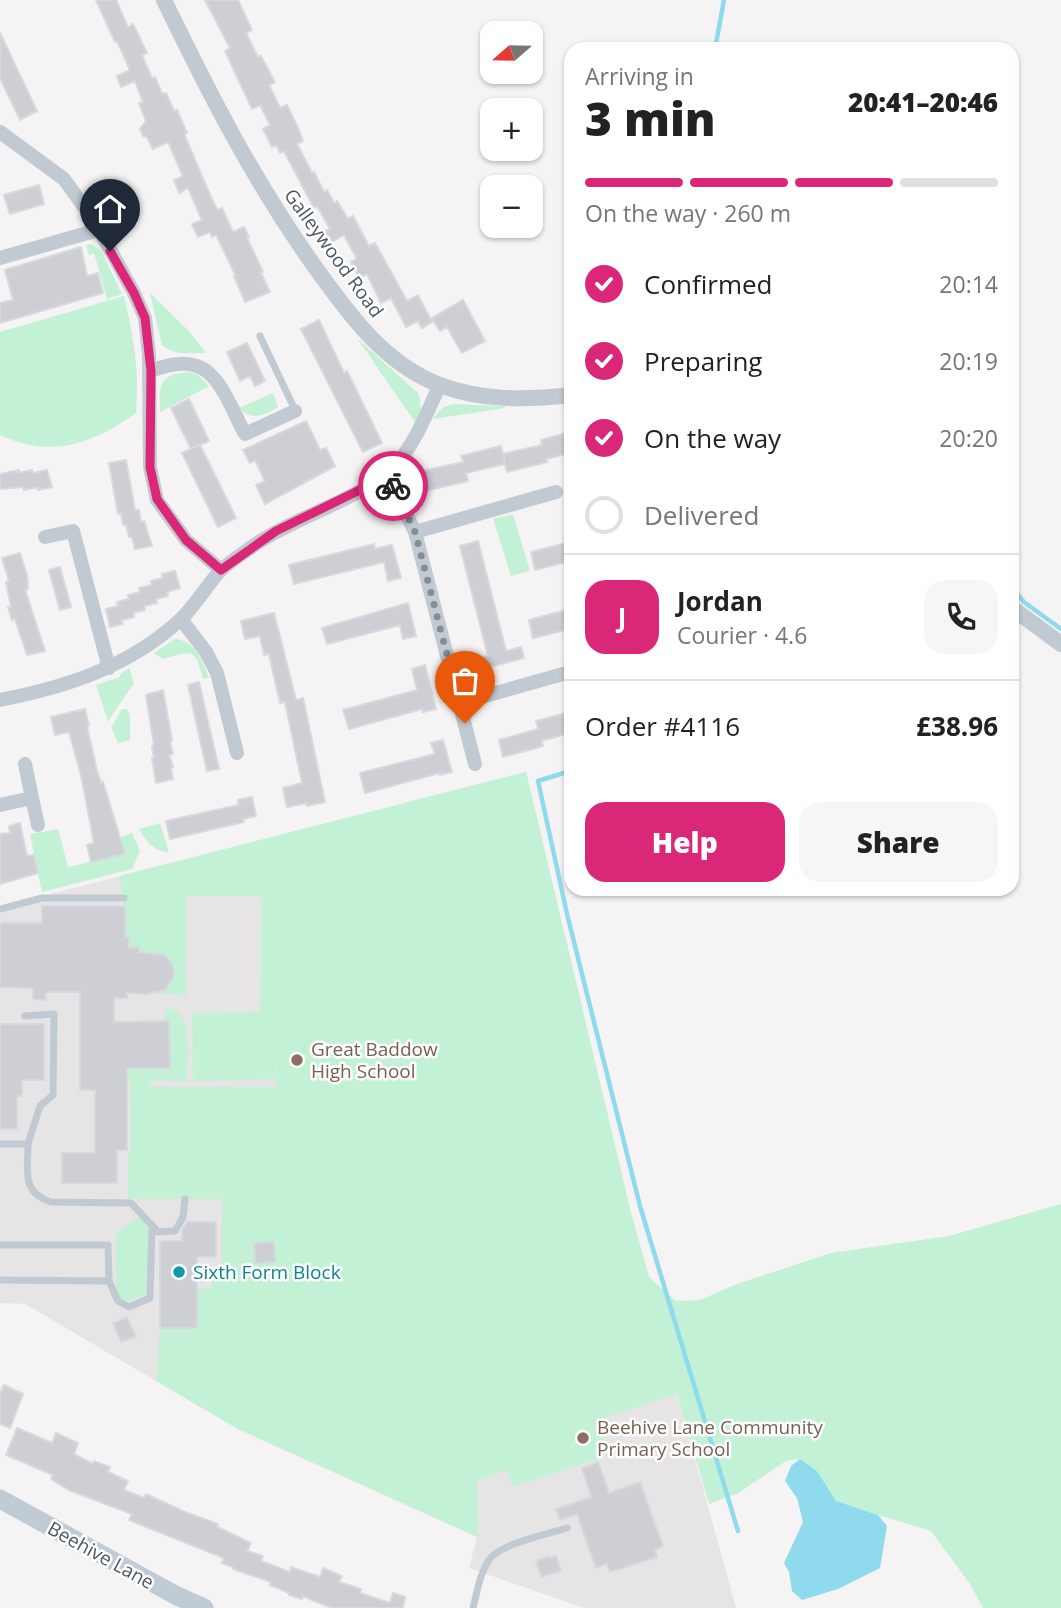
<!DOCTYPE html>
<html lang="en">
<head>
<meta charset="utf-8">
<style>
  body { margin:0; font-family:"Open Sans",sans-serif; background:#f6f6f6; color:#222; height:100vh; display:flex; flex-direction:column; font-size:26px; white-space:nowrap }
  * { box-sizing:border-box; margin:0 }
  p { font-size:23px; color:#767676 }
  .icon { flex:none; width:38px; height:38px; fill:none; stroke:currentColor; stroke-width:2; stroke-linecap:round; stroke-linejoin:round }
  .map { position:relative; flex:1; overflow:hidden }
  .panel { position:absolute; left:564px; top:42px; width:455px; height:854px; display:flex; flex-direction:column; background:#fff; border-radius:21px; box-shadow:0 2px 5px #0004 }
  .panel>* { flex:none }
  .needle { width:46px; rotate:250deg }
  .tools { position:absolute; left:480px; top:21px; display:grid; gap:14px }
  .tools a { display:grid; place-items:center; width:63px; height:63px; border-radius:14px; background:#fff; box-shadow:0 2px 5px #0004; font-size:35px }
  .pin { position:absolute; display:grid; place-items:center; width:60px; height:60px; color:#fff; margin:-72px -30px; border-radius:50% 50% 50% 0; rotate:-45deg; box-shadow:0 0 7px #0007 }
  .pin .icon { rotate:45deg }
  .courier { position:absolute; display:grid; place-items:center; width:70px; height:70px; margin:-35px; border:5px solid #db2777; border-radius:50%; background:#fff; color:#222; box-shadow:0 2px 9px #0007 }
  .summary em { font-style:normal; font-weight:800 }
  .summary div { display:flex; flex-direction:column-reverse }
  .summary { display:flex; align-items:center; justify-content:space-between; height:119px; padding:0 21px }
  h1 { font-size:46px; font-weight:800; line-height:52px }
  .bar { display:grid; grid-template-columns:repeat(4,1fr); gap:10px 7px; align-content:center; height:84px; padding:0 21px }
  .bar i { height:9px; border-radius:5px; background:#e0e0e0 }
  .bar .selected { background:#db2777 }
  .bar p { grid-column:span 4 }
  .line { display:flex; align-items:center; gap:18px; padding:0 21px; border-top:2px solid #e0e0e0 }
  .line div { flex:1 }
  .round { display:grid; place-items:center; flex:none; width:74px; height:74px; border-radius:21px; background:#f6f6f6 }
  ol { padding:0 21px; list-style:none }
  li { display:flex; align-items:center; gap:21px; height:77px }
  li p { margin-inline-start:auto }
  li .icon { padding:7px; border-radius:50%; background:#db2777; color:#fff; stroke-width:4 }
  li:last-child { color:#767676 }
  li i { width:38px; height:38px; border:4px solid #e0e0e0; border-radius:50% }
  .primary-button { display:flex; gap:14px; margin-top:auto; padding:14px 21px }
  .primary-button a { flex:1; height:80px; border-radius:21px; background:#db2777; color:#fff; font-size:28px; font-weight:800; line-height:80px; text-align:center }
  .primary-button a+a { background:#f6f6f6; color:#222 }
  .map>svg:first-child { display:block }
  .education { fill:#e6e4e5 }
  .green { fill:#c3f1d5 }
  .water { fill:#90daee }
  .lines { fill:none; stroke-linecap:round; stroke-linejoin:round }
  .stream { stroke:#90daee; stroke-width:4.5 }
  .building { fill:#cdcfd5; stroke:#d7d9de; stroke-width:2 }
  .service { stroke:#c1cad2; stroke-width:7 }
  .minor { stroke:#c1cad2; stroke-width:14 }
  .tertiary { stroke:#c1cad2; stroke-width:16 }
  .secondary { stroke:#c1cbd6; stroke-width:19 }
  .done { stroke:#868d94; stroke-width:7; stroke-dasharray:0 12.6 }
  .route { stroke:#db2777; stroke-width:9 }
  .education-dot { fill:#8d6e63; stroke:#fff; stroke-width:2.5 }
  .culture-dot { fill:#0f9aa8; stroke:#fff; stroke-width:2.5 }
  .labels { text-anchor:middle; stroke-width:5; stroke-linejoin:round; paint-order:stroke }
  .street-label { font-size:19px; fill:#4a5661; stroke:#fff }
  .education-label { font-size:19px; fill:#785e54; stroke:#fff; text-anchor:start }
  .culture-label { font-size:19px; fill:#0d838f; stroke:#fff; text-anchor:start }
</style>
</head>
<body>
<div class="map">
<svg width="1061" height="1608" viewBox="0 0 1061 1608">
  <rect width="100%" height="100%" fill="#f5f3f3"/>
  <path class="education" d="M526,772L631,1213L649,1277V1292L736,1608H584L469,1568L477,1537L238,1429L25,1304L0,1303V907Z"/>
  <g class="green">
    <path d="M91,244L102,252L122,294L107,299L94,253L89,255L86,245Z"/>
    <path d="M150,293L189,331L206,353C190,353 174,356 162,345Z"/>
    <path d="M124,296C134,340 139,368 136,413C92,444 51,459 0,435V332Z"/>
    <path d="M357,338L419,394L421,411L415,422Z"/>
    <path d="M189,372L198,375L209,386L160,412C159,383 159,375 189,372Z"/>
    <path d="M273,393L278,407C265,415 251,422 239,408Z"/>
    <path d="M452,404L505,406V408L433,419L442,408Z"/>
    <path d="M513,514L530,571L511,576L493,519Z"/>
    <path d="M175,639C196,641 202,661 209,678L203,679L197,659L192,654L184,653L163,659L154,653Z"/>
    <path d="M129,668L134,683L108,721L96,685L120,677V674Z"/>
    <path d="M122,709H127L130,715V740L118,743L111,727Z"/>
    <path d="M526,772L631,1213L649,1277L676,1301L700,1300L737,1284L831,1253L949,1236L1061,1204V1608H983L970,1584L931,1531L836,1502L817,1471L800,1459L786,1461L738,1493L709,1504L677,1394L605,1417L608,1431L597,1452L599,1458L513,1487L507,1470L477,1481L478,1537L238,1429L156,1381L160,1328H197V1288H211L212,1278L222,1277V1199H128V1154L131,1153L130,1080H114V1068H169V1022L164,1021L165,1009C195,1005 187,1061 187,1081L151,1080V1087H276V1061L275,1079L193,1081L192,1013L260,1012L261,896H186V996L159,993L170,986L174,970L164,955L148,952L139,955V948H129V938L125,936V906L119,876Z"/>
    <path d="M160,823L169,852C155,853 145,840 139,829Z"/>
    <path d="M58,829L68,867L124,854L121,837L132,833L140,851L132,869L42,892L30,834Z"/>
    <path d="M142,1215L152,1226L151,1292L125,1302L116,1292V1234Z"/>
  </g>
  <path class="water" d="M800,1459L817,1471L836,1501L878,1515L887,1526L880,1568L838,1589L802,1600L792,1591L789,1572L784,1563L803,1522L797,1498L785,1481L791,1466Z"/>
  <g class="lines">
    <g class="stream">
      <path d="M715,49L724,0"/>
      <path d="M1012,588L1024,602L1061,629"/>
      <path d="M570,771L538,781L567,914L640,1206L738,1531"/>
    </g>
  </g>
  <g class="building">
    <path d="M96,0H116L128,27L133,24L147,53L142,55L152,78L155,77L162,94L166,93L174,111L177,110L187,133L184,134L214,204L218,210L222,208L233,232L244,227L249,237L247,238L263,272L261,273L270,292L245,302L234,276H236L216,235L212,237L210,232L198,237L192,224L202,220L188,188L179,193L174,180L183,176L168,142L153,149L147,137L143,136L140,129L146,121L139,103L143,102L135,81L121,87L117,76L130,70L117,41L115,42Z"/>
    <path d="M205,0H238L252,30L246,33L258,57L261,56L275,82L269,85L280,108L287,105L299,130L303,141L297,144L312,173L314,172L324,192L327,190L334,203L337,201L348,219L353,216L369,246L375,243L407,301L418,295L432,322L422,328L418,321L406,327L391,298L381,303L367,274L359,278L351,262L357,259L344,235L328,244L322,233L330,229L317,206L314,208L284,151L280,153L276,145L272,147L263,129L270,125L260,105L252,109L225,51L230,48Z"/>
    <path d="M0,33L37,111L20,120L0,78Z"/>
    <path d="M39,185L44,204L10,214L4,195Z"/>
    <path d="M81,247L87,276L98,273L103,293L0,323V303L13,300L5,270Z"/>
    <path d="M463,300L485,341L462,353L447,327L440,331L432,318Z"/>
    <path d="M319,320L344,373L347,371L382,443L363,452L301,329Z"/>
    <path d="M247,343L265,381L255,386L250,376L240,381L227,352Z"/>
    <path d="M189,399L209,441L191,449L171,408Z"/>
    <path d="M306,421L320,450L326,448L335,466L265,504L256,485L265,481L255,460L250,463L243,450Z"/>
    <path d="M570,432V453L546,459L547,462L507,472L505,464L466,473L468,481L425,491L421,471L464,462L461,456L501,446L505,463L503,454L542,445L541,440Z"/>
    <path d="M200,445L236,518L218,527L182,453Z"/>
    <path d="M126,460L135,510H139L141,522L144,521L152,546L135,549L132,537H129L126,525H123L121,513L118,514L109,463Z"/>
    <path d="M19,470V473L32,470L33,473L47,470L52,487L38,490L37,487L24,490L23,487L0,489V474Z"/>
    <path d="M478,541L506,651L521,647L524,658L487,668L484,657L488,656L460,546Z"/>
    <path d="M570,542V561L535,570L531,552Z"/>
    <path d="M374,544L375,549L392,545L401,578L388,581L384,562L294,584L289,565Z"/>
    <path d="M20,553L27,576L28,589L25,590L45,651L27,655L15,619L12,620L8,607H11L6,582L9,581L2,558Z"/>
    <path d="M60,567L71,607L60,610L49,570Z"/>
    <path d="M175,571L180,588L167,592L168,596L156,599L157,603L144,606L145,610L133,613L134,617L121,620L123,624L110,627L106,609L118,606L117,602L129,599L128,595L140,592L139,588L152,585L151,581L163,578L162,574Z"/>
    <path d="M408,603L416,636L403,639L400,625L327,644L322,628Z"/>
    <path d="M570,609V629L533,638L529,620Z"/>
    <path d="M274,613L296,700L303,698L325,802L307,806V803L287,807L283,788L302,783L285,702L280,703L269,654L264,655L260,636L245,639L241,621Z"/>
    <path d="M425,665L436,709L423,712L422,709L349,729L343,710L417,690L412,669Z"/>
    <path d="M199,682L219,769L207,771L188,685Z"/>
    <path d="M163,690L172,741L170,742L173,754L169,755L173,767L171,768L173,779L156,783L152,758H154L152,746L154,745L146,695Z"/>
    <path d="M85,709L89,726H87L97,771L101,783L103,782L125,854L91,862L87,845L94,843L81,775L69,732L55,735L51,717Z"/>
    <path d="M570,712V733L541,741L543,746L503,757L499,740L538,729L536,721Z"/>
    <path d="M443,740L452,772L440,775V773L365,793L360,773L435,754L431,743Z"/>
    <path d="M252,797L256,816L243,819L244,822L170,839L166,821L239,805L238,800Z"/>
    <path d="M20,823L27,856L34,855L38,873L0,884V834L10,833L9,826Z"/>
    <path d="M42,906H125V936L129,938V948L139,947V952L164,955L171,962L174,971L173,978L165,990L147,994L127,993V998H114V1022L169,1021L170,1068H127V1150H117V1183H62V1153H95V1090H80V992H46V1000L33,999V988L0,987V923H42Z"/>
    <path d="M0,1024H44V1080H22V1096H17V1129H0Z"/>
    <path d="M187,1222H216V1257H197V1328H160V1241H182V1231Z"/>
    <path d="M274,1242L275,1262L255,1263L254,1243Z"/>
    <path d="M127,1317L136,1336L121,1342L113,1323Z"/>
    <path d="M4,1385L23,1394L10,1428L0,1424V1393Z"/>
    <path d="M17,1428L52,1443L56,1433L78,1443L74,1454L93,1464L94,1461L110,1467L108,1472L128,1481L124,1490L144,1498L146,1494L185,1512L218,1524L217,1527L251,1543L247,1551L263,1556L261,1561L290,1572L291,1567L320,1577L323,1568L342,1576L339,1582L361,1589L360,1593L390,1603L393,1593L405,1597L403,1608H332L302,1596V1599L289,1595V1593L270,1585L271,1582L233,1569V1567L222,1563L224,1558L129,1520L132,1514L69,1490L51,1479L53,1475L6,1455Z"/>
    <path d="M598,1462L609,1493L640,1482L663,1546L655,1550L657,1557L610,1572L607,1564L596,1568L577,1514L560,1520L556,1509L591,1497L582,1468Z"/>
    <path d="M549,1556L550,1558L556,1556L561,1571L541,1577L536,1561Z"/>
  </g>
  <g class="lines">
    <g class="service">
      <path d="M260,336L295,410"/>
      <path d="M0,909L42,898H124"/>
      <path d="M25,1016L54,1014L53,1095L40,1106L28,1144"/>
      <path d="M0,1144H28C28,1170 21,1193 51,1202L131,1203L158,1232L175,1231L183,1217L185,1199"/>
      <path d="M0,1245H108L109,1281L0,1280"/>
      <path d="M109,1281L118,1301L129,1307L150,1298L152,1227"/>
      <path d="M473,1608C477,1592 480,1573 489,1560C499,1544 548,1534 567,1528"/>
    </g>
    <g class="minor">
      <path d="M0,132L64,179L95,222L134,293L145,318L149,355L150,467L157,500L186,540L221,570"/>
      <path d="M0,258L98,230"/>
      <path d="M151,371C212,346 221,388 245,434L295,411"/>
      <path d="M386,473L415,532L475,764"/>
      <path d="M415,532L556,492"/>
      <path d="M45,537L73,531L109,668"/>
      <path d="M181,619L206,652L217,673L237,753"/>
      <path d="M0,700C67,687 131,666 182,618C196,604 206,587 219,572C229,562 242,554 253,546C295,516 362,500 396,464C416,443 427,411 440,385"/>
      <path d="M460,703L570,672"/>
      <path d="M32,798L38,825"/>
      <path d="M0,805L32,798L25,764"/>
    </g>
    <g class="tertiary">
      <path d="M164,0C210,95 253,180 315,267C348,313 384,364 440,385C482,401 527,400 570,395"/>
      <path d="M1012,608L1061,644"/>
    </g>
    <path class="secondary" d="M0,1499L177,1596L204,1608"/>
  </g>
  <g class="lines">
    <path class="done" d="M393,486L415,532L465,723"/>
    <path class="route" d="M110,251L134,293L145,318L151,371L150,467L157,499L186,540L221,570L276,531L372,484L386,473L393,486"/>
  </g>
  <g class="education-dot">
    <circle cx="297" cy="1060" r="7"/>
    <circle cx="583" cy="1438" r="7"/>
  </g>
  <circle class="culture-dot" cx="179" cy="1272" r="7"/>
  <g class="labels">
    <g class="street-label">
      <text transform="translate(334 253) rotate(54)" y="7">Galleywood Road</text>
      <text transform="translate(101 1555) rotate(29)" y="7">Beehive Lane</text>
    </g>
    <g class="education-label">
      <text x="311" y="1056">Great Baddow<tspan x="311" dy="22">High School</tspan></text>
      <text x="597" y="1434">Beehive Lane Community<tspan x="597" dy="22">Primary School</tspan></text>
    </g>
    <g class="culture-label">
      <text x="193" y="1279">Sixth Form Block</text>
    </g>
  </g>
</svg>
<div class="tools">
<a><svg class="needle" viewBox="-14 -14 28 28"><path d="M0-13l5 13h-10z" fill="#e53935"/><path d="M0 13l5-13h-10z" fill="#767676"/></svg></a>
<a>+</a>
<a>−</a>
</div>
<div class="pin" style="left:465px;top:723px;background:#ea580c"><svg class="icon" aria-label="bag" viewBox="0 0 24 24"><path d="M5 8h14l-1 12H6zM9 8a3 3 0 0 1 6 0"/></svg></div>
<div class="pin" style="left:110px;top:251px;background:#1f2937"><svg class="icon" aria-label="home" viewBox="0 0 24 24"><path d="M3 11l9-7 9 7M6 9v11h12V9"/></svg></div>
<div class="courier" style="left:393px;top:486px"><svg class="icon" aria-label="bike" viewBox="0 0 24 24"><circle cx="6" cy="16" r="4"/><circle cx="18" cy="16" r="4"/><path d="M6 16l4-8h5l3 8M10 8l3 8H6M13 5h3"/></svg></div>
<section class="panel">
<div class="summary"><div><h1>3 min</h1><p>Arriving in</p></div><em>20:41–20:46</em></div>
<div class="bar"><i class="selected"></i><i class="selected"></i><i class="selected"></i><i></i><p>On the way · 260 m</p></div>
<ol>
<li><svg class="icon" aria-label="check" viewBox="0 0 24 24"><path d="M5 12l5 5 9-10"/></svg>Confirmed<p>20:14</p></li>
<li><svg class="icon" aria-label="check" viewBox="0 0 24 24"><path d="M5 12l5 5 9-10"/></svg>Preparing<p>20:19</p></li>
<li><svg class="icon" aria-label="check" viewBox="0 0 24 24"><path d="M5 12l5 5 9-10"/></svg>On the way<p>20:20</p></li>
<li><i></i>Delivered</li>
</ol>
<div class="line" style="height:126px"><b class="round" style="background:#db2777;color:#fff">J</b><div><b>Jordan</b><p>Courier · 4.6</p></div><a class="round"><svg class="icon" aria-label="phone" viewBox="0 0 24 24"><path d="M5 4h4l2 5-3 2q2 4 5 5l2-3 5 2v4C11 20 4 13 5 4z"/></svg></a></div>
<div class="line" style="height:91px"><div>Order #4116</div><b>£38.96</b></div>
<div class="primary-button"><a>Help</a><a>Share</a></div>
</section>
</div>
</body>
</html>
